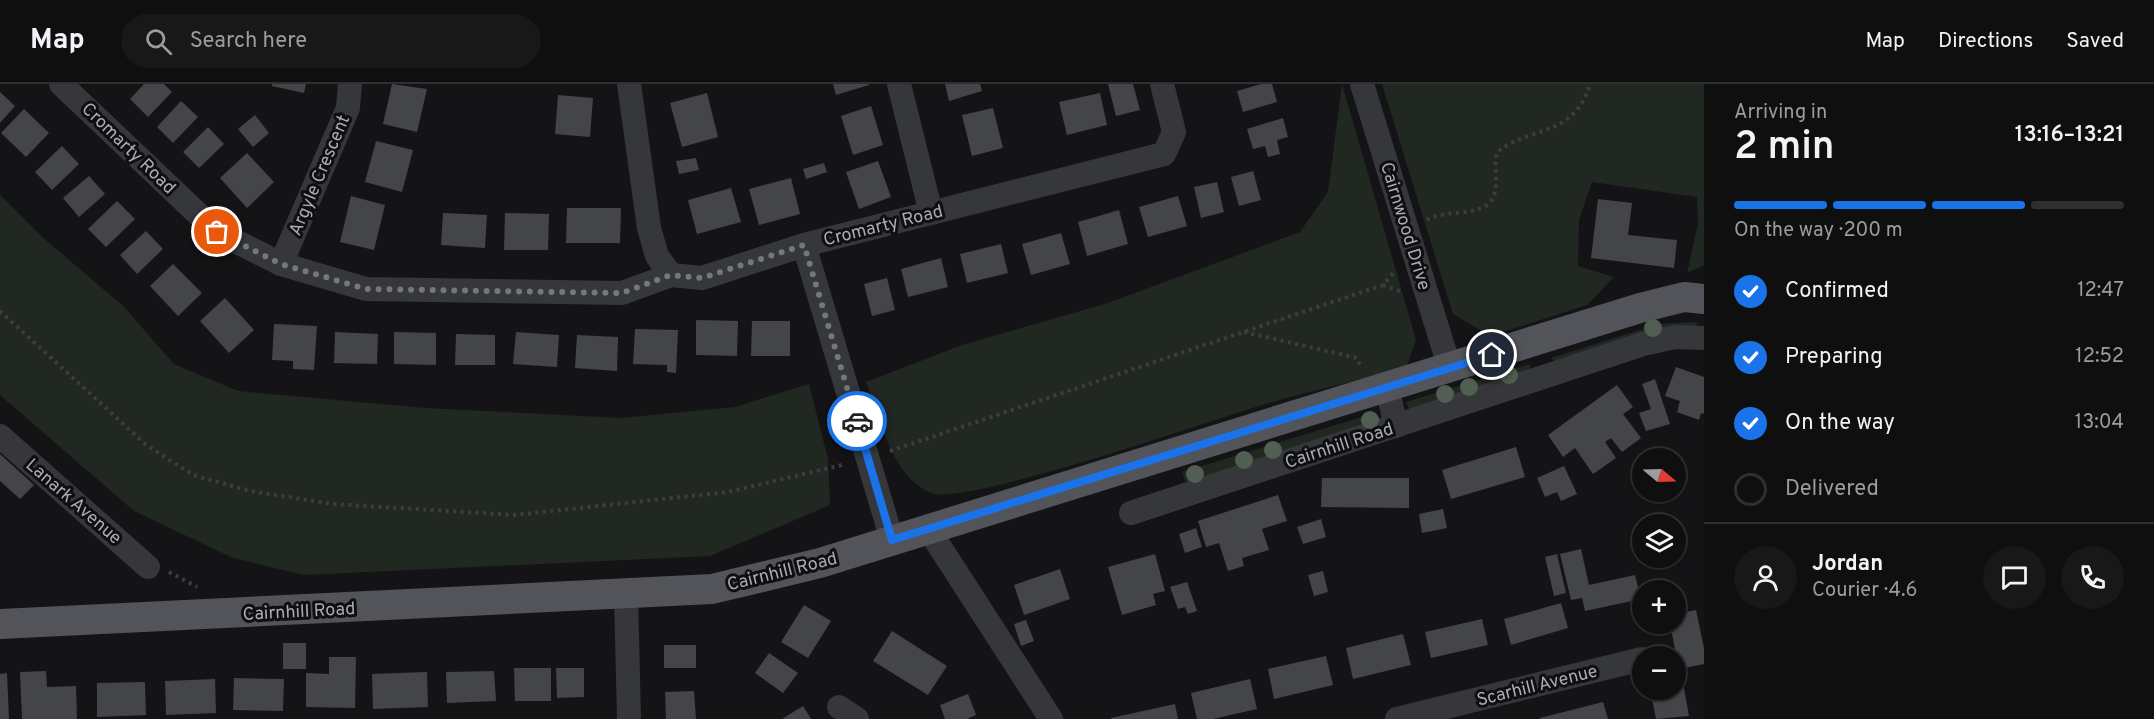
<!DOCTYPE html>
<html lang="en">
<head>
<meta charset="utf-8">
<style>
  body { margin:0; font-family:Overpass,sans-serif; background:#181819; color:#f1f3f6; height:100vh; display:flex; flex-direction:column; font-size:22px; white-space:nowrap }
  * { box-sizing:border-box; margin:0 }
  p { font-size:20px; color:#9b9c9f }
  .icon { flex:none; width:33px; height:33px; fill:none; stroke:currentColor; stroke-width:2; stroke-linecap:round; stroke-linejoin:round }
  .map { position:relative; flex:1; overflow:hidden }
  .drawer { display:flex; flex-direction:column; background:#0f0f10; width:450px }
  .drawer>* { flex:none }
  .needle { width:39px; rotate:109deg }
  .controls { position:absolute; left:1632px; top:364px; display:grid; gap:12px }
  .controls a { display:grid; place-items:center; width:54px; height:54px; border-radius:50%; background:#0f0f10; box-shadow:0 2px 4px #0004,0 0 0 2px #2f2f30; font-size:30px }
  .pin { position:absolute; display:grid; place-items:center; width:51px; height:51px; color:#fff; margin:-26px; border:3px solid #fff; border-radius:50%; box-shadow:0 2px 6px #0007 }
  .courier { position:absolute; display:grid; place-items:center; width:60px; height:60px; margin:-30px; border:4px solid #1a73e8; border-radius:50%; background:#fff; color:#222; box-shadow:0 2px 8px #0007 }
  .summary em { font-style:normal; font-weight:600 }
  .summary div { display:flex; flex-direction:column-reverse }
  .summary { display:flex; align-items:center; justify-content:space-between; height:102px; padding:0 30px }
  h1 { font-size:39px; font-weight:600; line-height:45px }
  .bar { display:grid; grid-template-columns:repeat(4,1fr); gap:9px 6px; align-content:center; height:72px; padding:0 30px }
  .bar i { height:8px; border-radius:4px; background:#2f2f30 }
  .bar .selected { background:#1a73e8 }
  .bar p { grid-column:span 4 }
  .line { display:flex; align-items:center; gap:15px; padding:0 30px; border-top:2px solid #2f2f30 }
  .line div { flex:1 }
  .round { display:grid; place-items:center; flex:none; width:63px; height:63px; border-radius:32px; background:#181819 }
  ol { padding:0 30px; list-style:none }
  li { display:flex; align-items:center; gap:18px; height:66px }
  li p { margin-inline-start:auto }
  li .icon { padding:6px; border-radius:50%; background:#1a73e8; color:#fff; stroke-width:4 }
  li:last-child { color:#9b9c9f }
  li i { width:33px; height:33px; border:3px solid #2f2f30; border-radius:50% }
  header { display:flex; align-items:center; gap:36px; box-sizing:border-box; height:84px; padding:0 30px; background:#0f0f10; border-bottom:2px solid #2f2f30 }
  header strong { font-size:28px }
  nav { display:flex; gap:33px; margin-inline-start:auto; font-size:21px }
  .search { width:420px; height:54px; background:#181819; display:flex; align-items:center; gap:15px; box-sizing:border-box; padding:0 21px; border-radius:33px; color:#9b9c9f; font-size:22px }
  main { display:flex; flex:1; min-height:0 }
  .map>svg:first-child { display:block }
  .green { fill:#212822 }
  .building { fill:#444549 }
  .lines { fill:none; stroke-linecap:round; stroke-linejoin:round }
  .path { stroke:#3c3e41; stroke-width:4; stroke-dasharray:3 4.5; stroke-linecap:butt }
  .minor { stroke:#36373a; stroke-width:24 }
  .major { stroke:#525459; stroke-width:30 }
  .tree { fill:#505f51 }
  .done { stroke:#74777d; stroke-width:6; stroke-dasharray:0 10.8 }
  .route { stroke:#1a73e8; stroke-width:8 }
  .labels { text-anchor:middle; stroke-width:6; stroke-linejoin:round; paint-order:stroke }
  .street-label { font-size:18px; fill:#a8acb5; stroke:#0f0f11 }
</style>
</head>
<body>
<header>
<strong>Map</strong>
<div class="search"><svg class="icon" aria-label="search" viewBox="0 0 24 24"><circle cx="10" cy="10" r="6"/><path d="M15 15l6 6"/></svg>Search here</div>
<nav><a>Map</a><a>Directions</a><a>Saved</a></nav>
</header>
<main>
<div class="map">
<svg width="1704" height="635" viewBox="0 0 1704 635">
  <rect width="100%" height="100%" fill="#141416"/>
  <g class="green">
    <path d="M1342,0L1416,256L1406,284C1360,296 1314,306 1269,319C1217,334 965,423 931,409C891,392 880,334 866,298L962,261L1108,219L1300,148L1328,108Z"/>
    <path d="M1382,0H1704V181L1687,189L1698,140L1697,113L1592,98L1579,136L1578,182L1614,193L1587,221L1490,252L1453,230Z"/>
    <path d="M0,111L41,152L123,222L174,280L238,307L425,324L621,334L735,323L809,300L828,375L830,421L710,472L304,491L233,474L134,427L0,311Z"/>
    <path d="M1697,238L1696,245L1556,278L1551,274L1659,240Z"/>
    <path d="M1530,280V287L1409,325L1406,318Z"/>
    <path d="M1375,329L1380,335L1187,401L1182,388Z"/>
  </g>
  <g class="building">
    <path d="M144,0H164L172,8L148,33L130,15Z"/>
    <path d="M272,0H306L304,9L272,2Z"/>
    <path d="M392,0L427,5L417,48L383,40Z"/>
    <path d="M833,0H869V1L836,11Z"/>
    <path d="M945,0H980L982,7L949,17Z"/>
    <path d="M1108,0H1133L1140,26L1116,32Z"/>
    <path d="M1261,0H1272L1277,18L1243,28L1237,7Z"/>
    <path d="M0,8L15,22L0,39Z"/>
    <path d="M707,9L718,53L682,63L670,19Z"/>
    <path d="M1100,9L1107,41L1067,51L1059,18Z"/>
    <path d="M558,11L593,14L590,53L555,50Z"/>
    <path d="M181,17L198,33L173,59L157,43Z"/>
    <path d="M871,22L883,61L853,71L841,32Z"/>
    <path d="M993,24L1003,64L972,72L962,31Z"/>
    <path d="M24,25L49,49L26,73L1,49Z"/>
    <path d="M255,31L269,49L253,63L238,45Z"/>
    <path d="M1283,34L1288,53L1277,56L1280,70L1268,73L1265,62L1253,65L1247,45Z"/>
    <path d="M208,43L224,60L199,84L183,68Z"/>
    <path d="M376,57L413,66L402,108L365,98Z"/>
    <path d="M62,62L79,80L52,106L35,88Z"/>
    <path d="M247,69L274,98L247,124L220,94Z"/>
    <path d="M696,74L699,86L679,90L676,77Z"/>
    <path d="M878,77L891,113L859,125L846,88Z"/>
    <path d="M824,79L827,88L806,95L803,85Z"/>
    <path d="M1253,87L1261,116L1239,122L1231,93Z"/>
    <path d="M89,92L105,110L79,133L63,114Z"/>
    <path d="M791,94L800,130L759,141L749,105Z"/>
    <path d="M1217,98L1224,128L1201,134L1194,103Z"/>
    <path d="M731,104L741,138L697,150L688,116Z"/>
    <path d="M351,112L385,121L374,166L340,158Z"/>
    <path d="M1178,112L1187,142L1148,153L1139,123Z"/>
    <path d="M1598,115L1632,119L1628,151L1677,156L1674,184L1591,174Z"/>
    <path d="M117,117L135,135L106,163L88,145Z"/>
    <path d="M567,124H621L620,159H566Z"/>
    <path d="M1119,126L1128,160L1087,172L1078,138Z"/>
    <path d="M443,129L487,131L485,164L441,161Z"/>
    <path d="M505,129L549,130L548,166H504Z"/>
    <path d="M146,147L163,165L137,190L120,171Z"/>
    <path d="M1061,149L1070,180L1031,191L1022,160Z"/>
    <path d="M1001,160L1008,189L967,199L960,170Z"/>
    <path d="M941,174L948,203L908,213L901,185Z"/>
    <path d="M173,180L202,209L178,232L150,202Z"/>
    <path d="M887,194L895,226L872,232L864,200Z"/>
    <path d="M225,214L254,246L229,269L200,237Z"/>
    <path d="M696,236L738,237L737,272L696,271Z"/>
    <path d="M752,237H790V272H751Z"/>
    <path d="M274,240L317,242L314,286L293,285V277L272,276Z"/>
    <path d="M635,245L678,246L676,289L667,288V281L633,280Z"/>
    <path d="M335,248L378,250L377,280L334,279Z"/>
    <path d="M394,248L436,249V281L394,280Z"/>
    <path d="M516,248L559,251L557,283L513,280Z"/>
    <path d="M456,250L495,251V281H455Z"/>
    <path d="M577,251L618,253L617,287L575,284Z"/>
    <path d="M1676,283L1704,293V330L1701,329L1699,336L1677,328L1680,317L1665,312Z"/>
    <path d="M1655,295L1670,340L1646,347L1639,329L1651,325L1642,300Z"/>
    <path d="M1617,301L1633,323L1623,330L1641,354L1622,368L1611,354L1605,358L1616,374L1593,390L1575,364L1563,373L1548,351Z"/>
    <path d="M1516,363L1525,393L1451,415L1442,386Z"/>
    <path d="M0,370L34,401L20,415L0,397Z"/>
    <path d="M1564,382L1577,410L1561,417L1557,408L1545,413L1537,394Z"/>
    <path d="M1322,394H1409V424L1321,423Z"/>
    <path d="M1278,411L1287,437L1262,445L1269,466L1242,474L1244,482L1228,487L1219,459L1206,463L1198,437Z"/>
    <path d="M1443,425L1447,444L1422,449L1419,430Z"/>
    <path d="M1321,435L1326,453L1303,460L1297,443Z"/>
    <path d="M1196,444L1202,463L1185,469L1179,450Z"/>
    <path d="M1581,465L1589,501L1635,491L1641,515L1585,527L1582,514L1571,516L1560,470Z"/>
    <path d="M1155,470L1165,507L1153,510L1156,521L1122,531L1108,483Z"/>
    <path d="M1557,470L1566,509L1554,512L1545,473Z"/>
    <path d="M1060,485L1070,515L1024,531L1014,501Z"/>
    <path d="M1323,487L1328,508L1314,512L1308,491Z"/>
    <path d="M1187,498L1197,527L1188,530L1185,523L1178,525L1170,503Z"/>
    <path d="M1561,519L1568,544L1511,561L1504,535Z"/>
    <path d="M804,521L831,537L808,574L781,558Z"/>
    <path d="M1696,526L1704,564V580L1679,585L1670,540H1676V530Z"/>
    <path d="M1482,535L1488,561L1431,574L1425,548Z"/>
    <path d="M1026,536L1034,557L1021,562L1014,540Z"/>
    <path d="M892,547L947,582L928,611L873,577Z"/>
    <path d="M1403,550L1411,581L1353,595L1346,564Z"/>
    <rect x="283" y="559" width="23" height="26"/>
    <rect x="664" y="561" width="32" height="23"/>
    <path d="M769,569L798,589L783,609L755,589Z"/>
    <path d="M1326,572L1333,601L1274,615L1268,585Z"/>
    <path d="M329,573H356L355,624L306,623V589L329,590Z"/>
    <path d="M514,584H551V617H515Z"/>
    <path d="M556,584H584V613L557,614Z"/>
    <path d="M46,587L47,603L76,602L77,635H22L20,588Z"/>
    <path d="M494,587L496,617L447,619L446,588Z"/>
    <path d="M427,588L428,623L373,625L372,590Z"/>
    <path d="M7,589L9,635H0V590Z"/>
    <path d="M234,594L284,595L283,627L233,626Z"/>
    <path d="M215,595L216,629L166,631L165,597Z"/>
    <path d="M1250,595L1257,625L1213,635H1197L1191,609Z"/>
    <path d="M145,598L146,631L97,633V599Z"/>
    <path d="M1684,604L1689,632L1656,635L1651,610Z"/>
    <path d="M694,607L696,635H666L665,608Z"/>
    <path d="M968,610L976,631L967,635H945L940,621Z"/>
    <path d="M1603,618L1608,635H1540V634Z"/>
    <path d="M1175,620L1178,635H1111V634Z"/>
    <path d="M803,622L811,635H782Z"/>
  </g>
  <g class="lines">
    <g class="path">
      <path d="M1427,136C1445,124 1487,135 1494,111C1499,96 1493,83 1497,68C1532,41 1574,54 1590,0"/>
      <path d="M1383,201L1402,208"/>
      <path d="M0,227L145,360L193,391L250,407L333,420L514,431L728,408L846,380"/>
      <path d="M1244,248L1357,274L1361,284"/>
      <path d="M890,367L1383,201L1395,187"/>
      <path d="M169,488L197,503"/>
    </g>
    <g class="minor">
      <path d="M61,0L217,148L281,180L366,205L622,209L671,191L702,194L804,161L1164,70L1174,48L1162,0"/>
      <path d="M629,0L649,144L657,172L671,191"/>
      <path d="M899,0L931,129"/>
      <path d="M1362,0L1450,285"/>
      <path d="M804,161L892,456"/>
      <path d="M281,180L348,24L350,0"/>
      <path d="M1387,304L1396,342"/>
      <path d="M0,352L148,483"/>
      <path d="M1131,429L1643,260L1675,253L1704,254"/>
      <path d="M929,446L1051,635"/>
      <path d="M626,511L629,635"/>
      <path d="M839,623L857,635"/>
      <path d="M1397,635L1642,575"/>
    </g>
    <path class="major" d="M0,540L712,505L820,479L1640,224L1684,213L1704,215"/>
  </g>
  <g class="tree">
    <circle cx="1653" cy="244" r="9"/>
    <circle cx="1509" cy="291" r="9"/>
    <circle cx="1469" cy="303" r="9"/>
    <circle cx="1445" cy="310" r="9"/>
    <circle cx="1370" cy="336" r="9"/>
    <circle cx="1273" cy="366" r="9"/>
    <circle cx="1244" cy="376" r="9"/>
    <circle cx="1195" cy="390" r="9"/>
  </g>
  <g class="lines">
    <path class="done" d="M217,148L281,180L366,205L622,209L671,191L702,194L804,161L857,337"/>
    <path class="route" d="M857,337L892,456L1492,271"/>
  </g>
  <g class="labels">
    <g class="street-label">
      <text transform="translate(129 64) rotate(44)" y="6">Cromarty Road</text>
      <text transform="translate(319 91) rotate(-67)" y="6">Argyle Crescent</text>
      <text transform="translate(883 141) rotate(-14)" y="6">Cromarty Road</text>
      <text transform="translate(1406 142) rotate(73)" y="6">Cairnwood Drive</text>
      <text transform="translate(1339 361) rotate(-18)" y="6">Cairnhill Road</text>
      <text transform="translate(74 417) rotate(41)" y="6">Lanark Avenue</text>
      <text transform="translate(782 487) rotate(-14)" y="6">Cairnhill Road</text>
      <text transform="translate(299 527) rotate(-3)" y="6">Cairnhill Road</text>
      <text transform="translate(1537 601) rotate(-14)" y="6">Scarhill Avenue</text>
    </g>
  </g>
</svg>
<div class="controls">
<a><svg class="needle" viewBox="-14 -14 28 28"><path d="M0-13l5 13h-10z" fill="#e53935"/><path d="M0 13l5-13h-10z" fill="#9b9c9f"/></svg></a>
<a><svg class="icon" aria-label="layers" viewBox="0 0 24 24"><path d="M12 4l9 5-9 5-9-5zM3 14l9 5 9-5"/></svg></a>
<a>+</a>
<a>−</a>
</div>
<div class="pin" style="left:217px;top:148px;background:#ea580c"><svg class="icon" aria-label="bag" viewBox="0 0 24 24"><path d="M5 8h14l-1 12H6zM9 8a3 3 0 0 1 6 0"/></svg></div>
<div class="pin" style="left:1492px;top:271px;background:#1f2937"><svg class="icon" aria-label="home" viewBox="0 0 24 24"><path d="M3 11l9-7 9 7M6 9v11h12V9"/></svg></div>
<div class="courier" style="left:857px;top:337px"><svg class="icon" aria-label="car" viewBox="0 0 24 24"><path d="M5 17H2v-5l4-1 3-4h7l3 4 3 1v5h-3M9 17h6M6 11h13"/><circle cx="7" cy="17" r="2"/><circle cx="17" cy="17" r="2"/></svg></div>
</div>
<section class="drawer">
<div class="summary"><div><h1>2 min</h1><p>Arriving in</p></div><em>13:16–13:21</em></div>
<div class="bar"><i class="selected"></i><i class="selected"></i><i class="selected"></i><i></i><p>On the way · 200 m</p></div>
<ol>
<li><svg class="icon" aria-label="check" viewBox="0 0 24 24"><path d="M5 12l5 5 9-10"/></svg>Confirmed<p>12:47</p></li>
<li><svg class="icon" aria-label="check" viewBox="0 0 24 24"><path d="M5 12l5 5 9-10"/></svg>Preparing<p>12:52</p></li>
<li><svg class="icon" aria-label="check" viewBox="0 0 24 24"><path d="M5 12l5 5 9-10"/></svg>On the way<p>13:04</p></li>
<li><i></i>Delivered</li>
</ol>
<div class="line" style="height:108px"><a class="round"><svg class="icon" aria-label="person" viewBox="0 0 24 24"><circle cx="12" cy="8" r="4"/><path d="M4 21q1-7 8-7t8 7"/></svg></a><div><b>Jordan</b><p>Courier · 4.6</p></div><a class="round"><svg class="icon" aria-label="chat" viewBox="0 0 24 24"><path d="M4 5h16v11H9l-5 4z"/></svg></a><a class="round"><svg class="icon" aria-label="phone" viewBox="0 0 24 24"><path d="M5 4h4l2 5-3 2q2 4 5 5l2-3 5 2v4C11 20 4 13 5 4z"/></svg></a></div>
</section>
</main>
</body>
</html>
